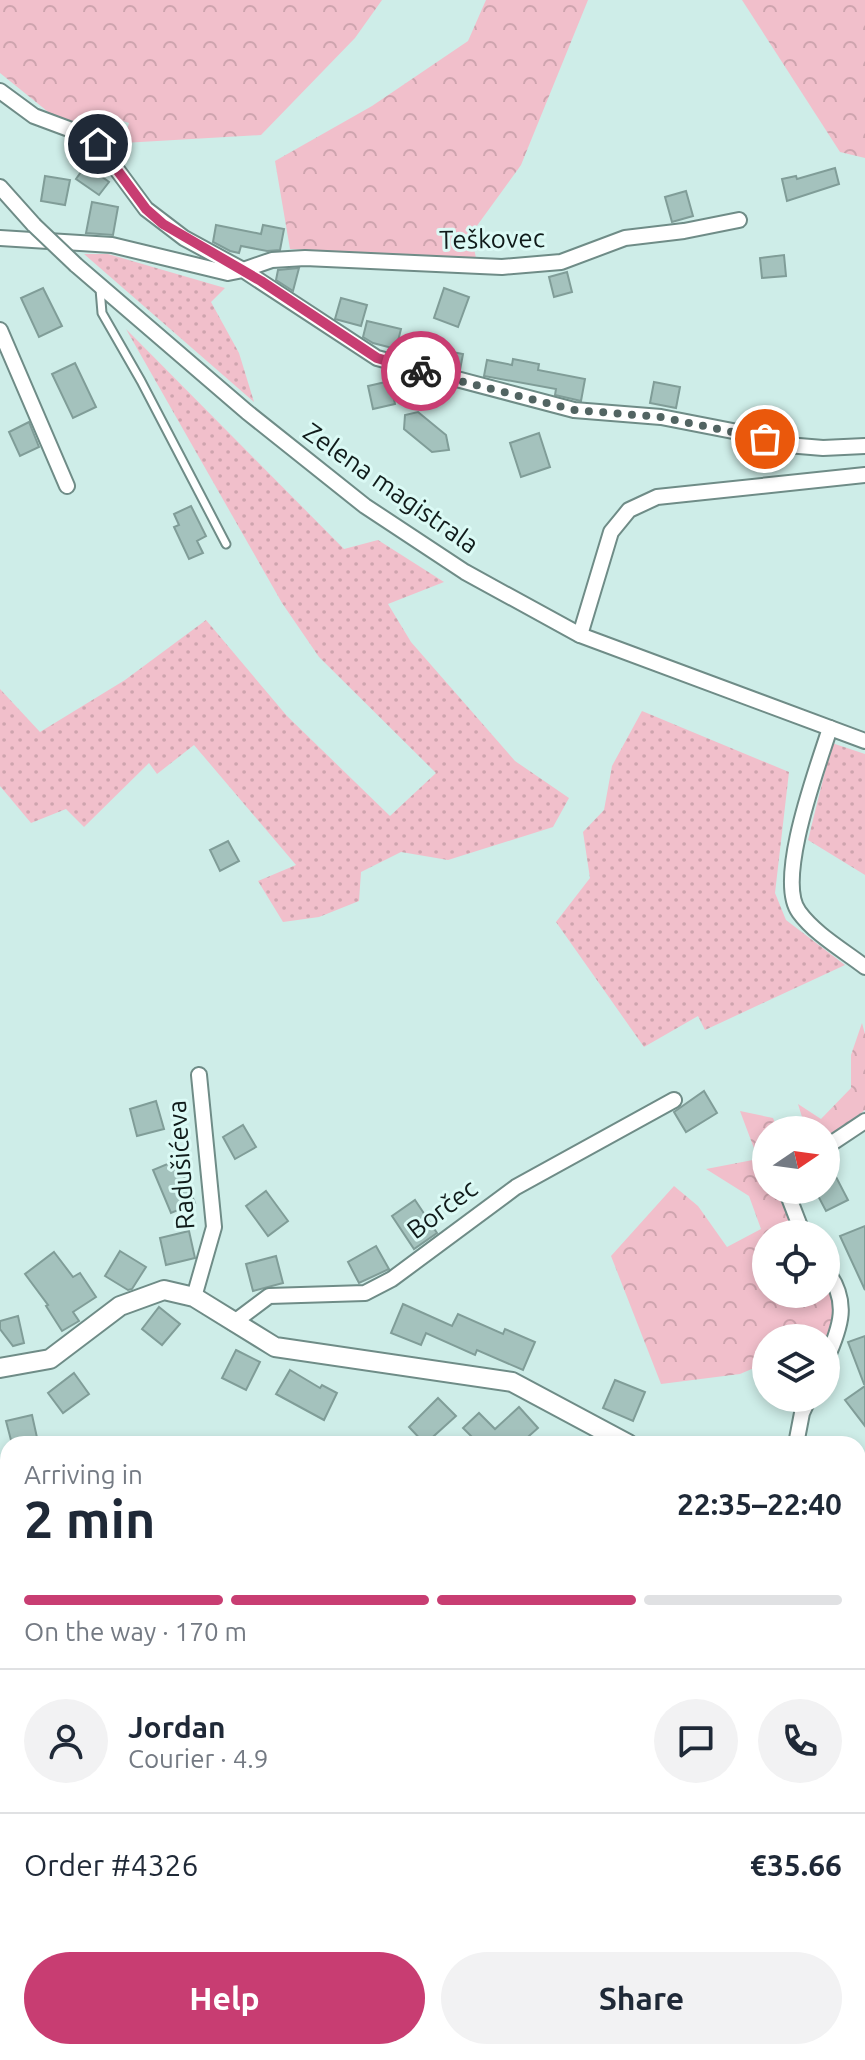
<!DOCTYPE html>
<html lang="en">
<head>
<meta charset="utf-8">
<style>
  body { margin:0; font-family:Ubuntu,sans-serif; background:#f2f2f3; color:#1f2937; height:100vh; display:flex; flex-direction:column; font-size:30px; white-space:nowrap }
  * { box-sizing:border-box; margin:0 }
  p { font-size:26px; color:#747a83 }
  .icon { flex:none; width:44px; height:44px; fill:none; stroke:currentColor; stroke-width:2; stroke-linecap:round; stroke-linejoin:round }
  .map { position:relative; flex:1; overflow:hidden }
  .panel { position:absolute; left:0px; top:1436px; width:866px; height:624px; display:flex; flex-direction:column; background:#fff; border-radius:24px 24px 0 0; box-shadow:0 4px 12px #0003 }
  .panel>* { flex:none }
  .needle { width:52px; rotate:77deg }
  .tools { position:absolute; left:752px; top:1116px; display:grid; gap:16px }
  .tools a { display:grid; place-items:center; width:88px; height:88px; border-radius:50%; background:#fff; box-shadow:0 4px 12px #0003; font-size:40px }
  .pin { position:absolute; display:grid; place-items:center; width:68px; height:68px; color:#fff; margin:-34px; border:4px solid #fff; border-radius:50%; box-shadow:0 2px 8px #0007 }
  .courier { position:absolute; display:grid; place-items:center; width:80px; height:80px; margin:-40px; border:6px solid #c83d72; border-radius:50%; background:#fff; color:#222; box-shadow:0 2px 10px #0007 }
  .headline em { font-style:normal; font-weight:600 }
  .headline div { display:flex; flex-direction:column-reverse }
  .headline { display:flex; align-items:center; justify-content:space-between; height:136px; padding:0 24px }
  h1 { font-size:52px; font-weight:600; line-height:60px }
  .bar { display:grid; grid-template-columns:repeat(4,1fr); gap:12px 8px; align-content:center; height:96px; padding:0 24px }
  .bar i { height:10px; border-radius:6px; background:#e0e1e3 }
  .bar .active { background:#c83d72 }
  .bar p { grid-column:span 4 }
  .line { display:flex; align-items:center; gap:20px; padding:0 24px; border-top:2px solid #e0e1e3 }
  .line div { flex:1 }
  .round { display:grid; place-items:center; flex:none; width:84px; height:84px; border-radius:42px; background:#f2f2f3 }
  .primary-button { display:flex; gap:16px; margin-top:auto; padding:16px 24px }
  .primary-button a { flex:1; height:92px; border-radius:48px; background:#c83d72; color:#fff; font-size:32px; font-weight:600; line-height:92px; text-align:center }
  .primary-button a+a { background:#f2f2f3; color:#1f2937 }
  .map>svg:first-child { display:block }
  .grass { fill:url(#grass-dots) }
  .forest { fill:url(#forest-crowns) }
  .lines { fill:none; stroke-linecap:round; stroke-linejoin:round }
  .stream { stroke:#bb778a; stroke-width:5 }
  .building { fill:#a4c2bd; stroke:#809d98; stroke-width:2 }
  .service-casing { stroke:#6f8c87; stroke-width:11 }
  .minor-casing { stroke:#6f8c87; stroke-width:18 }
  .tertiary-casing { stroke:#6f8c87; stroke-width:22 }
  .service { stroke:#fff; stroke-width:7 }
  .minor { stroke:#fff; stroke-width:14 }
  .tertiary { stroke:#fff; stroke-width:18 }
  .minor-bridge-casing { stroke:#6f8c87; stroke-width:18; stroke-linecap:butt }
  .minor-bridge { stroke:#fff; stroke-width:14 }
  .done { stroke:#526462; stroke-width:8; stroke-dasharray:0 14.4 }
  .route { stroke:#c83d72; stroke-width:10 }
  .labels { text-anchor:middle; stroke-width:6; stroke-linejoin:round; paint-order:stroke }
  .street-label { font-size:26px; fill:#101b1a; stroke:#dbfaf5 }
</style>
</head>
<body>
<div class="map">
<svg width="865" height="2060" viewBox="0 0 865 2060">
  <defs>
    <pattern id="grass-dots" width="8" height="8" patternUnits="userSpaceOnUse" patternTransform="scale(2)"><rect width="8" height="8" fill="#f1bfcb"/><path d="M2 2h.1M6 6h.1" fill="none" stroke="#cea4ae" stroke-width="1.8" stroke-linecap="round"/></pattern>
    <pattern id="forest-crowns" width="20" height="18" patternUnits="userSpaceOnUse" patternTransform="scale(2)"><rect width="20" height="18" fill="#f1bfcb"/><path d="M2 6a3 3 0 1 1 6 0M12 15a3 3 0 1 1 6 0" fill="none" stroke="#cea4ae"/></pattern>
  </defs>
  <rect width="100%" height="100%" fill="#ceede8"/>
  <g class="grass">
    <path d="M84,254H108L225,288L211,302L239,353L254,402Z"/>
    <path d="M126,329L344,549L378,540L444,582L388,604L411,642L515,761L569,798L553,827L448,860L401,852L361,872L359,901L319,917L283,922L258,881L296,865L194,745L157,774L149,763L84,827L66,809L31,823L0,786V689L40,732L125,680L206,620L287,716L390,816L436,773L319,657L282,603Z"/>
    <path d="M642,711L789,772L775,893L786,920L845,965L705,1030L698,1016L644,1047L556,922L590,878L583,832L604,810L612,766Z"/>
    <path d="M832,743L865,754V875L808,840Z"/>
  </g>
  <g class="forest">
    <path d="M0,0H382L355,38L261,135L123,143L129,123L97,113L68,128L0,73Z"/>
    <path d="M486,0H588L521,165L471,234L476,258L290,249L275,161L372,106L468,41Z"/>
    <path d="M742,0H865V158L840,152Z"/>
    <path d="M862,1023L865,1034V1110L826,1140V1130H806L798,1104L821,1119L851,1088V1055Z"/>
    <path d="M740,1111L773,1118L778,1130H766V1190H783L800,1234H766V1294H826V1286L833,1298L831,1337L826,1339L766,1338V1363L740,1374L661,1384L611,1256L674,1186L698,1206L727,1247L761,1229L749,1196L706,1169L758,1159Z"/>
  </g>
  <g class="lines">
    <path class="stream" d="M0,2054L8,2044"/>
  </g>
  <g class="building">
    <path d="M86,165L109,182L99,195L76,179Z"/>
    <path d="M835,168L839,184L787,201L782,179L796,176L797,179Z"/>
    <path d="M45,176L70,180L65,205L41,201Z"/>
    <path d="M686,191L693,216L672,222L665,197Z"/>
    <path d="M92,202L118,207L113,235L86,233Z"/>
    <path d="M216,225L261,234L263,225L284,229L280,250L267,251L241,246L239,253L230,251L213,242Z"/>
    <path d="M784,255L786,276L762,278L760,258Z"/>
    <path d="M299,268L293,291L276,280L278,270Z"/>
    <path d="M567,272L572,292L554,297L549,277Z"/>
    <path d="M43,288L62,326L39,337L21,298Z"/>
    <path d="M444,288L469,297L458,327L434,318Z"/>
    <path d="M341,298L367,305L361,326L335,319Z"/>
    <path d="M367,321L401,329L396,349L373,343L363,337Z"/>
    <path d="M437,349L463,354L460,370L434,363Z"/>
    <path d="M513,359L539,364L538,370L585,379L581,401L555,395L556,389L484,376L487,360L512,365Z"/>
    <path d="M75,363L96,407L73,418L52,374Z"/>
    <path d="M390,381L395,404L373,409L368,386Z"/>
    <path d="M654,382L680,387L676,408L650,403Z"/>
    <path d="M418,412L446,435L449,450L432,452L404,429L405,415Z"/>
    <path d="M29,422L39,447L20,456L9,432Z"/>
    <path d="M539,433L550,467L521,477L510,443Z"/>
    <path d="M191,506L206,536L197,541L203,553L189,559L174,527L179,525L174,514Z"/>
    <path d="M228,841L239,861L220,871L210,850Z"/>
    <path d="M704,1091L717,1113L686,1132L674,1112Z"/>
    <path d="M156,1101L164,1129L137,1136L130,1109Z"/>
    <path d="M243,1125L256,1147L235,1159L223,1137Z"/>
    <path d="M177,1160L195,1203L171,1213L153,1170Z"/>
    <path d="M835,1175L848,1200L826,1211L815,1190H826V1180Z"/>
    <path d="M266,1191L288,1221L268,1236L246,1206Z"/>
    <path d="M415,1200L437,1233L414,1249L392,1216Z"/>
    <path d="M865,1226V1290L840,1236Z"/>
    <path d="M189,1231L195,1258L166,1265L160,1238Z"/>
    <path d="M376,1246L389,1269L359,1283L348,1262Z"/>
    <path d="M120,1251L146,1267L132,1289L128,1290L105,1276Z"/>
    <path d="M54,1252L73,1277L80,1273L96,1297L73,1312L79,1321L62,1331L46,1306L48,1305L25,1274Z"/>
    <path d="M276,1256L283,1283L253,1291L246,1264Z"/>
    <path d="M403,1304L452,1326L458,1314L503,1334L505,1329L535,1342L523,1370L477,1350L475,1355L426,1333L421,1345L391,1333Z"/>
    <path d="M159,1307L180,1324L162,1345L142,1329Z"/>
    <path d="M18,1316L24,1343L13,1346L0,1329V1321Z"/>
    <path d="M865,1336V1384H864L848,1342Z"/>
    <path d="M236,1350L260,1362L246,1390L222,1378Z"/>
    <path d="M290,1370L320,1388L322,1385L337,1393L324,1420L276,1394Z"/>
    <path d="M74,1373L89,1394L63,1413L48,1393Z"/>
    <path d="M615,1380L645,1392L633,1421L603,1408Z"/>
    <path d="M865,1386V1426L845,1400Z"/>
    <path d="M438,1398L456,1416L425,1444L409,1427Z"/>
    <path d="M519,1407L538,1428L520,1444H479L463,1428L479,1413L495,1429Z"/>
    <path d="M32,1415L38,1442L12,1444L6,1421Z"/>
  </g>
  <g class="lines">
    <defs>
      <path id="service" d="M100,289L102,313L141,381L226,544"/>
      <g id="minor">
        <path d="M0,91L34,116L85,135L98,144L146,209L184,238L243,270L272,260L305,258L502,267L561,262L625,238L684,231L739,220"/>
        <path d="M0,187L34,225"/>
        <path d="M0,238L112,245L228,273L243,270L377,358L574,410L661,417L743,433L787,445L823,448L865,446"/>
        <path d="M76,265L247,412L365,506L465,572L580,635L865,741"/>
        <path d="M0,330L67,486"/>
        <path d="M580,635L611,532L629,510L657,497L865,475"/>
        <path d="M830,728C818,766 775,880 799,912C815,934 843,950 865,967"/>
        <path d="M826,1147L865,1121"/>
        <path d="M786,1190L803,1234"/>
        <path d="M826,1270C850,1301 841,1327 826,1360"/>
        <path d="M194,1297L214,1227L199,1075"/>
        <path d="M233,1323L269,1296L365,1293L392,1279L516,1187L674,1100"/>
        <path d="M796,1444L802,1413L809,1398"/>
        <path d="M858,1586L865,1580"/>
        <path d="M0,1815L8,1809"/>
      </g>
      <g id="tertiary">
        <path d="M0,1368L50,1359L120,1306L164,1290L194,1297L275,1347L512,1382L628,1444"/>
        <path d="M511,2060L526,2052"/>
      </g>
    </defs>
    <use href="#service" class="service-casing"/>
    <use href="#minor" class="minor-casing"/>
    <use href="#tertiary" class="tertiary-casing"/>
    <use href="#service" class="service"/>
    <use href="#minor" class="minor"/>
    <use href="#tertiary" class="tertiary"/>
    <defs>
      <path id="minor-bridge" d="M34,225L76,265"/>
    </defs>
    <use href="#minor-bridge" class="minor-bridge-casing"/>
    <use href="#minor-bridge" class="minor-bridge"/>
  </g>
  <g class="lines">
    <path class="done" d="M421,371L574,410L661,417L765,439"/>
    <path class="route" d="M98,144L146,209L163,224L261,281L377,358L421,371"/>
  </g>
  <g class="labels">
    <g class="street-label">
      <text transform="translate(492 239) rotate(-1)" y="9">Teškovec</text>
      <text transform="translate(391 488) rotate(35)" y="9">Zelena magistrala</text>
      <text transform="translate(181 1165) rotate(-94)" y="9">Radušićeva</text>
      <text transform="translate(442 1209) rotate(-37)" y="9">Borčec</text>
    </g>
  </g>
</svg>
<div class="tools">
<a><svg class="needle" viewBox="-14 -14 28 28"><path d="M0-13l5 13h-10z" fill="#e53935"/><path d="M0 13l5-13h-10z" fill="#747a83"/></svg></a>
<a><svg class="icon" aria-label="locate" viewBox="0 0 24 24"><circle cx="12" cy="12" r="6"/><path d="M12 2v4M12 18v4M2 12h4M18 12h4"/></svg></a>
<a><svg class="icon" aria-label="layers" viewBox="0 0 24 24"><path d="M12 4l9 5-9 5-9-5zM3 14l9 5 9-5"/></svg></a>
</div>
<div class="pin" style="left:765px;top:439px;background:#ea580c"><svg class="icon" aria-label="bag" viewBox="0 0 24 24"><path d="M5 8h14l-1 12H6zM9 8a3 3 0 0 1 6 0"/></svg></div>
<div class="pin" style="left:98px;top:144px;background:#1f2937"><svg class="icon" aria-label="home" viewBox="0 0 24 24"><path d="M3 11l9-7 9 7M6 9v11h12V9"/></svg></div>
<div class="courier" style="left:421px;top:371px"><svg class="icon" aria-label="bike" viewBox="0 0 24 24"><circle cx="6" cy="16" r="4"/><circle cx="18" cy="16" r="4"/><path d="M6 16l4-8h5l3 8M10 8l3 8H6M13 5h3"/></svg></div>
<section class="panel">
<div class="headline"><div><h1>2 min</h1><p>Arriving in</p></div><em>22:35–22:40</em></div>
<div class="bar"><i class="active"></i><i class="active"></i><i class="active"></i><i></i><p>On the way · 170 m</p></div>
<div class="line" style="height:144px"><a class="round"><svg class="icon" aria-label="person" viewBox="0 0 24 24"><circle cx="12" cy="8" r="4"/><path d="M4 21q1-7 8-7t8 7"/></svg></a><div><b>Jordan</b><p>Courier · 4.9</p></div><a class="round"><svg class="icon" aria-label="chat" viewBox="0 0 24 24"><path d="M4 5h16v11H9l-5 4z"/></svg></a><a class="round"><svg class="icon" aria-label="phone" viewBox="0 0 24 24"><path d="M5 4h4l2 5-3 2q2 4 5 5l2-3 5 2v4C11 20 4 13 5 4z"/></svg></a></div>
<div class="line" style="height:104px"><div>Order #4326</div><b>€35.66</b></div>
<div class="primary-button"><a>Help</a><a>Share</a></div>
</section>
</div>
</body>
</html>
